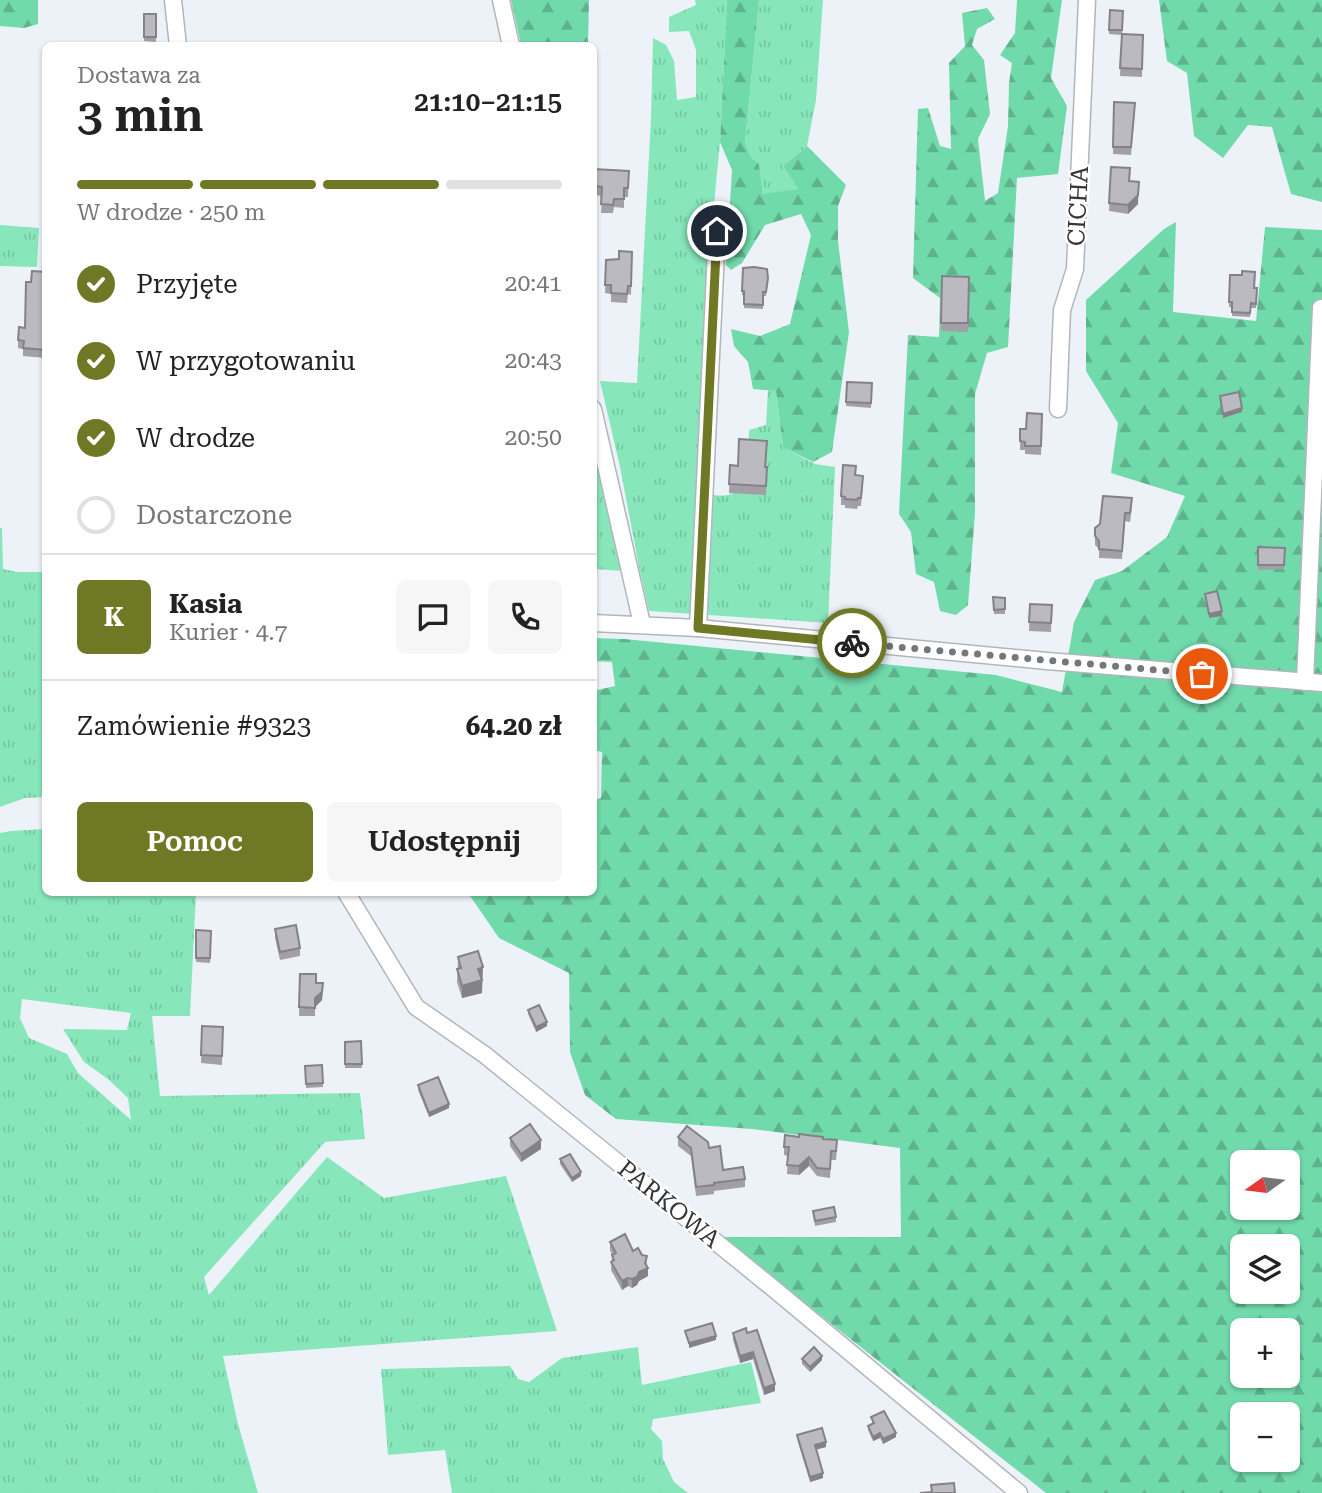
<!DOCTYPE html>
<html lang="pl">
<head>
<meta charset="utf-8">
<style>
  body { margin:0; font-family:"Roboto Serif",serif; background:#f6f6f6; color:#222; height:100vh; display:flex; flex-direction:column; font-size:26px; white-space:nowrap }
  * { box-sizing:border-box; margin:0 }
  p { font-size:23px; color:#767676 }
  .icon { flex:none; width:38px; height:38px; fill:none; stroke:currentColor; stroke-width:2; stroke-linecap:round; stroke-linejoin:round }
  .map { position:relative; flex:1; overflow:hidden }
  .drawer { position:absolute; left:42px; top:42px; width:555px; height:854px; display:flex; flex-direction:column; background:#fff; border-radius:10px; box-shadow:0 2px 5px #0004 }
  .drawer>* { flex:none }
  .needle { width:46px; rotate:256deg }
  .controls { position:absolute; left:1230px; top:1150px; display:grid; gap:14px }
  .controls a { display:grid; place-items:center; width:70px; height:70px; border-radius:10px; background:#fff; box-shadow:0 2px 5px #0004; font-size:35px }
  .pin { position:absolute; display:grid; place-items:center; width:60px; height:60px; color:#fff; margin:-30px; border:4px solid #fff; border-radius:50%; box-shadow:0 2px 7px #0007 }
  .courier { position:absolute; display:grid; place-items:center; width:70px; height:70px; margin:-35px; border:5px solid #6f7925; border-radius:50%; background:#fff; color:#222; box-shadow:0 2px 9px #0007 }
  .summary em { font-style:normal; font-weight:600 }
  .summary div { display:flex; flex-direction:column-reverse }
  .summary { display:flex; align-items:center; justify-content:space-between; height:119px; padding:0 35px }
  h1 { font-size:46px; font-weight:600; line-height:52px }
  .bar { display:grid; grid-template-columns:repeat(4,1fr); gap:10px 7px; align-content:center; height:84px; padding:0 35px }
  .bar i { height:9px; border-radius:5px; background:#e0e0e0 }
  .bar .on { background:#6f7925 }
  .bar p { grid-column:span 4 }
  .line { display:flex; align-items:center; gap:18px; padding:0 35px; border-top:2px solid #e0e0e0 }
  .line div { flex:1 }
  .round { display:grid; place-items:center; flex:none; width:74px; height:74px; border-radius:10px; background:#f6f6f6 }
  ol { padding:0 35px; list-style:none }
  li { display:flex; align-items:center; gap:21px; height:77px }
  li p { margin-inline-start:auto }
  li .icon { padding:7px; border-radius:50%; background:#6f7925; color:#fff; stroke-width:4 }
  li:last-child { color:#767676 }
  li i { width:38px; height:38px; border:4px solid #e0e0e0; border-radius:50% }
  .primary-button { display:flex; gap:14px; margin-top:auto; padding:14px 35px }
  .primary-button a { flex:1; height:80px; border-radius:10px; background:#6f7925; color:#fff; font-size:28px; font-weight:600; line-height:80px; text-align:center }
  .primary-button a+a { background:#f6f6f6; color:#222 }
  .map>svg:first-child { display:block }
  .grass { fill:url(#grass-tufts); fill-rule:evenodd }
  .forest { fill:url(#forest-firs); fill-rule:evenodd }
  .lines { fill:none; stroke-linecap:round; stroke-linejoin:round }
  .minor-casing { stroke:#b1b6bc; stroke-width:19 }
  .minor { stroke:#fff; stroke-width:16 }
  .wall { fill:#a2a0a6 }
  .shaded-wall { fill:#848287 }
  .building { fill:#bcbac1; stroke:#848287; stroke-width:2 }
  .done { stroke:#75777c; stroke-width:7; stroke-dasharray:0 12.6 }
  .route { stroke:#6f7925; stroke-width:9 }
  .labels { text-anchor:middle; stroke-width:5; stroke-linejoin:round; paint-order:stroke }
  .street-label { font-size:24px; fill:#343538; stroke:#fff }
</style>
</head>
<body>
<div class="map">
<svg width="1322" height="1493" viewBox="0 0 1322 1493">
  <defs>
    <pattern id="grass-tufts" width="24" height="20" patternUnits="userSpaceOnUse" patternTransform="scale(1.75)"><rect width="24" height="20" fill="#87e7bb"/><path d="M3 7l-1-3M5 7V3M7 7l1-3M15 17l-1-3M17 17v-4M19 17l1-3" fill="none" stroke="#75c7a2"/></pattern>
    <pattern id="forest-firs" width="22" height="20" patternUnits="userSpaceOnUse" patternTransform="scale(1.75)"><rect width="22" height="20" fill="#71daab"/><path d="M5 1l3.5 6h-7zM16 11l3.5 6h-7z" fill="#5eb28c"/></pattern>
  </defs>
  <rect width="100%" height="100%" fill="#edf2f9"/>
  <g class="grass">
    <path d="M695,0H727L720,142L706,287L700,492C722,497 729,499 747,484L749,430L766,425L768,390L776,391L783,447L815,464L835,467L828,623L649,611L640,572L620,467L600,381L637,383L651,117L653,38L666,45L674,61L677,100L696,97V50L689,31L669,32V17L696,5Z"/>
    <path d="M759,0H823L816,100L807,146L783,166L798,189L763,195L759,164L751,157L745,143Z"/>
    <path d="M0,225L39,228L37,267L0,266Z"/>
    <path d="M593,465H601L623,571L593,569Z"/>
    <path d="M0,528H2L3,569L17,572H45L46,797L25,798L0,807Z"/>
    <path d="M45,829L46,892L196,893L190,1016H152L160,1096L360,1093L365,1139L325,1142L204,1277L209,1295L327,1157L384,1198L506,1176L557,1331L223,1356L238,1424L258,1493H0V833L11,831ZM22,999L131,1013L127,1030L63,1029L84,1062L108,1079L128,1098L131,1120L78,1073L67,1054L29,1038L20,1018Z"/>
    <path d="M638,1347L642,1385L751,1362L761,1403L653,1419L651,1429L662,1441L663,1459L674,1482L688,1493H452L445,1450L388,1455L381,1369L510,1366L518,1379L529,1382L562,1358Z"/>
  </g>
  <g class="forest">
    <path d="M0,0H38V24L24,28L0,26Z"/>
    <path d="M511,0H589L588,45H521Z"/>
    <path d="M727,0H759L745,143L751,157L759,164L763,194L798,189L783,166L807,146L846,185L838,206V241L849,332L832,452L813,462L783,447L776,391L753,389L748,362L734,346L731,329L760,336L790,324L811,235L801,214L765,225L742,263L731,270L726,265L732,170L720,142Z"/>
    <path d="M1017,0H1062L1051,78L1067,106L1058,174L1017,178L1008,347L987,353L975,394V513L968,605L956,615L940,611L934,582L916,574L911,532L899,514L908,335L939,337L940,298L913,278L918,109L928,108L940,146L951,149L949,63L965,46L962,13L987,8L995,19L977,29L972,45L984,60L990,114L978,139L985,201L998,193L1008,126L1009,83L1012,63L1000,55L1015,33Z"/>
    <path d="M1159,0H1322V202L1291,194L1272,127L1248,125L1223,158L1194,136L1187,73L1167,61Z"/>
    <path d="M1176,222L1173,312L1256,321L1265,227L1322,230V1493H1046L721,1237H901L900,1148L752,1129L616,1119L585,1095L570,1052L569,973L499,938L468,893L593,892V800L601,798L602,752L593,750V691L615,686L612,662L593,661V638L624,639L996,675L1062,692L1074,622L1095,580L1122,571L1167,537L1185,496L1111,473L1118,423L1086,371V300L1164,229ZM1242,1162H1288V1208H1242ZM1242,1246H1288V1292H1242ZM1242,1330H1288V1376H1242ZM1242,1414H1288V1460H1242Z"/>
  </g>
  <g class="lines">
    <defs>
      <g id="minor">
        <path d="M173,0L178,46"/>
        <path d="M501,0L511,46"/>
        <path d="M593,409L642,624"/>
        <path d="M1058,409L1062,310L1075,269L1087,0"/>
        <path d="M593,623L698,628L1047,661L1322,683"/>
        <path d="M698,628L717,231"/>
        <path d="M1305,682L1321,308"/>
        <path d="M346,892L416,1007L485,1055L774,1289L1019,1493"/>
      </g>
    </defs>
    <use href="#minor" class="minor-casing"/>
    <use href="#minor" class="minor"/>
  </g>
  <g class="wall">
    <path d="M1110,10L1123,11L1122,34L1143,35L1142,77L1120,76L1122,35L1109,34Z"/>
    <path d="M144,14H156V42L144,41Z"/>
    <path d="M1114,102L1135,111L1131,155L1113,154Z"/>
    <path d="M1111,167L1138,204L1128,214L1109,211Z"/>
    <path d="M593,169L629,171L628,197H624V208L614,207L613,213H601L602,196L593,195Z"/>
    <path d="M606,260H632L631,295L628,294L627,303L611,302V294L605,293Z"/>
    <path d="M743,268L768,282L766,296H763V309L744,308V295H742Z"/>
    <path d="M46,272V358L23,356V349L18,348V340L25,328L31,282Z"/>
    <path d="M1230,275L1255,288H1257L1256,308H1251L1250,317L1232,316V307H1229Z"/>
    <path d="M942,276L969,277L968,332L941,331Z"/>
    <path d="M847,382L872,383L871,408L846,406Z"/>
    <path d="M1042,414L1041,455L1025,454V450H1020V429H1026Z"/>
    <path d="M767,450L766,467H767L766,495L729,493L730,465L738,466Z"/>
    <path d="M856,475L863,484L861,506H858L857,509L845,508V505H841V496Z"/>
    <path d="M1132,507L1130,522L1125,521L1122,559L1099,558V549L1095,545V536Z"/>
    <path d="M1258,547L1285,548L1284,569L1258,570Z"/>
    <path d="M993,597L1005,598V614H994Z"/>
    <path d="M1030,604L1052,605L1051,632L1029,631Z"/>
    <path d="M275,929L300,948V956L280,960L275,938Z"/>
    <path d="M196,930L211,931L210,963L196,962Z"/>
    <path d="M458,957L483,980L482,981V993L462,998L457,982Z"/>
    <path d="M300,974L316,983L323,991L322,1000L315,1007V1016H299Z"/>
    <path d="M528,1010L547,1026L536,1032L528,1014Z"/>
    <path d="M202,1026L223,1027L222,1065L201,1063Z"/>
    <path d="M361,1041L362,1068H345V1042Z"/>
    <path d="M322,1065L323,1087L306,1088L305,1066Z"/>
    <path d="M418,1085L449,1108L429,1117L418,1090Z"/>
    <path d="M678,1137L709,1148L723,1170L745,1179V1187L714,1191V1194L696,1196L691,1156L678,1146Z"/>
    <path d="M510,1138L541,1149L521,1162L510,1146Z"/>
    <path d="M823,1139L837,1149L836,1160H831L830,1178L817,1176L809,1166L799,1175L787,1174L788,1156L784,1155V1147Z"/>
    <path d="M560,1159L581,1176L572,1182L560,1164Z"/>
    <path d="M813,1211L836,1217V1222L815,1226Z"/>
    <path d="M610,1242L633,1251L647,1266L648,1276L639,1281L637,1285L632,1288L628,1286L622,1290L611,1270L612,1255L610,1250Z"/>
    <path d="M733,1333H747L775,1391L764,1395L753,1359L740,1363L733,1340Z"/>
    <path d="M802,1359L822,1360L810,1372L802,1364Z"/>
    <path d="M871,1417L896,1437L883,1444L880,1438L873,1441L868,1430V1426L873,1424Z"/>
    <path d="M797,1435L826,1447L816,1449L823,1478L810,1482L797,1439Z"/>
  </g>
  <g class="shaded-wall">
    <path d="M1139,182L1138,204L1128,214V205Z"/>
    <path d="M1242,408V412L1223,418V414Z"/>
    <path d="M1222,611V616L1209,618V614Z"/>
    <path d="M483,967L482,993L462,998V986L478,969Z"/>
    <path d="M323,983L322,1000L315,1007V1016V998Z"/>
    <path d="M547,1022V1026L536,1032V1027Z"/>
    <path d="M449,1104V1108L429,1117V1113Z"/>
    <path d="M541,1140V1149L521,1162V1154Z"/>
    <path d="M809,1157V1166L799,1175V1166Z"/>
    <path d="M581,1172V1176L572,1182V1178Z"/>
    <path d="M647,1256L646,1269L648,1268V1276L639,1281L637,1285L632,1288V1279L645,1263Z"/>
    <path d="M628,1278V1286L622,1290V1281Z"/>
    <path d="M716,1336V1340L689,1348V1343Z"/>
    <path d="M753,1352V1359L740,1363V1356Z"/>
    <path d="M822,1356V1360L810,1372V1367Z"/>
    <path d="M775,1384V1391L764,1395V1388Z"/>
    <path d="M880,1433V1438L873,1441V1437Z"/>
    <path d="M896,1433V1437L883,1444V1439Z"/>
    <path d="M826,1442V1447L815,1450V1445Z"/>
    <path d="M823,1473V1478L810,1482V1477Z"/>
  </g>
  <g class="building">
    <path d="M1110,10L1123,11L1122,30H1109Z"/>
    <rect x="144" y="14" width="12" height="23"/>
    <path d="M1122,34L1143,35L1142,69L1120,68Z"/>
    <path d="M1114,102L1135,103L1131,147H1113Z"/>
    <path d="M1111,167L1130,168L1129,181L1139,182L1138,195L1128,205L1109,203Z"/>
    <path d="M593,169L629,171L628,188H624V199H614L613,205L601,204L602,187L593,186Z"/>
    <path d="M619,251L632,252L631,286H628L627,294L611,293V285H605L606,260L619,259Z"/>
    <path d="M754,267L767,269L768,278L766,292H763V305L744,304V291H742L743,268Z"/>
    <path d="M32,271L46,272V350L23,348L24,341L18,340L19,327L25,328L26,282H31Z"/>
    <path d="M1242,271L1255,272L1254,288H1257L1256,304L1251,303L1250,313L1232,312V302H1229L1230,275H1242Z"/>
    <path d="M942,276L969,277L968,323H941Z"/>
    <path d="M847,382L872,383L871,403L846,402Z"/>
    <path d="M1239,392L1242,408L1223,414L1220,396Z"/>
    <path d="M1027,413L1042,414L1041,446H1025V442L1020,441V429H1026Z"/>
    <path d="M739,439L767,441L765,467H767L766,486L729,484L730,465L738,466Z"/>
    <path d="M843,465L856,466L855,475L863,476L861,498H858L857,500L845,499V497L841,496Z"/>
    <path d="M1103,496L1132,498L1130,513H1125L1122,551L1099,549V541L1095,536V528L1100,524Z"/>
    <path d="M1258,547L1285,548L1284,565H1258Z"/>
    <path d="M1217,591L1222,611L1209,614L1205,594Z"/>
    <path d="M993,597L1005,598V609L994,610Z"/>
    <path d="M1030,604L1052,605L1051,623L1029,622Z"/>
    <path d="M296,925L300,948L280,952L275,929Z"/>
    <path d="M196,930L211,931L210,958H196Z"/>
    <path d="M478,951L483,967L478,969L482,980L462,986L457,969L461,968L458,957Z"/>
    <path d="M300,974H316V983H323L322,992L315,998V1008L299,1007Z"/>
    <path d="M539,1005L547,1022L536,1027L528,1010Z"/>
    <path d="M202,1026L223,1027L222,1056L201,1055Z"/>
    <path d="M361,1041L362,1064H345V1042Z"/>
    <path d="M322,1065L323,1083L306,1084L305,1066Z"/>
    <path d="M438,1077L449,1104L429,1113L418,1085Z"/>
    <path d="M530,1124L541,1140L521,1154L510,1138Z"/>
    <path d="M687,1126L708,1142L709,1148L720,1146L723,1170L743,1167L745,1179L714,1183V1185L696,1187L691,1148L678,1137Z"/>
    <path d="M799,1134L823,1137V1139L837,1140L836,1151H831L830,1169L817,1168L809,1157L799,1166L787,1165L789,1147H784L785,1135L799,1137Z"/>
    <path d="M570,1154L581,1172L572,1178L560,1159Z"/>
    <path d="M834,1207L836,1217L815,1221L813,1211Z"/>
    <path d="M625,1234L633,1251L638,1248L642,1255L647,1256L645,1263L648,1268L639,1272L637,1277L632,1279L628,1278L622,1281L611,1262L614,1260L612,1255L616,1253L610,1242Z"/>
    <path d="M712,1323L716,1336L689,1343L685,1331Z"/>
    <path d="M746,1328L747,1333L757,1330L775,1384L764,1388L753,1352L740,1356L733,1333Z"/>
    <path d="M814,1347L822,1356L810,1367L802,1359Z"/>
    <path d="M884,1411L896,1433L883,1439L880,1433L873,1437L868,1426L874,1423L871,1417Z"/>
    <path d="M822,1428L826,1442L815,1445L823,1473L810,1477L797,1435Z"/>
    <path d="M954,1483L955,1493H920L932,1492L931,1485Z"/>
  </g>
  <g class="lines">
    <path class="done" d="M852,643L1202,674"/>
    <path class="route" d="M717,231L698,628L852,643"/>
  </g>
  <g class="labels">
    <g class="street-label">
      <text transform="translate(1078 206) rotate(-87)" y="8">CICHA</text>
      <text transform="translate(669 1204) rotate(39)" y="8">PARKOWA</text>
    </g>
  </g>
</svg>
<div class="controls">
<a><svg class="needle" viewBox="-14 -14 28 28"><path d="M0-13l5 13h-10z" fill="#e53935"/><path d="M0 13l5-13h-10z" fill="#767676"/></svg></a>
<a><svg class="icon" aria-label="layers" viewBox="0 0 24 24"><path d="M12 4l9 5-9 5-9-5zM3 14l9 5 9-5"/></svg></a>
<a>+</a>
<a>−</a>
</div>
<div class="pin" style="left:1202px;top:674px;background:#ea580c"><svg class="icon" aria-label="bag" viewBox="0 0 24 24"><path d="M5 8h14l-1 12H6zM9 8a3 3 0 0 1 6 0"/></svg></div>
<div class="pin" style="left:717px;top:231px;background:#1f2937"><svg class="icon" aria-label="home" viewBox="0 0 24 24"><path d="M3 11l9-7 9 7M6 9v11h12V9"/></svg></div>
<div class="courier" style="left:852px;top:643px"><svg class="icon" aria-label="bike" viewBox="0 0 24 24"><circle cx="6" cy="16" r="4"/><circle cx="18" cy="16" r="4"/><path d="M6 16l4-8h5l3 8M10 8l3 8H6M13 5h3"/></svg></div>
<section class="drawer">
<div class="summary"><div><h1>3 min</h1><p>Dostawa za</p></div><em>21:10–21:15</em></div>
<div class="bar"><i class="on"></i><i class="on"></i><i class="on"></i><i></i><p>W drodze · 250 m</p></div>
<ol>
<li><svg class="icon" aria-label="check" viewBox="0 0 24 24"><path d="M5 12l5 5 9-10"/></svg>Przyjęte<p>20:41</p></li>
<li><svg class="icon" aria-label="check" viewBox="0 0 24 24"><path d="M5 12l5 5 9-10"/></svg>W przygotowaniu<p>20:43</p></li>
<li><svg class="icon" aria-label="check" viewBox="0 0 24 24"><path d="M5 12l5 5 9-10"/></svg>W drodze<p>20:50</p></li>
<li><i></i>Dostarczone</li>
</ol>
<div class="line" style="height:126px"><b class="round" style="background:#6f7925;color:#fff">K</b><div><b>Kasia</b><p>Kurier · 4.7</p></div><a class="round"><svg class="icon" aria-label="chat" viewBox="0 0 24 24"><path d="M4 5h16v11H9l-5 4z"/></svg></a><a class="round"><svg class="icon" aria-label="phone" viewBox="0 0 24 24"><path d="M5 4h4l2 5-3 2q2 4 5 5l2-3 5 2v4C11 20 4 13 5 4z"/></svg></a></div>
<div class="line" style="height:91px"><div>Zamówienie #9323</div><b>64.20 zł</b></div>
<div class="primary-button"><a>Pomoc</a><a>Udostępnij</a></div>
</section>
</div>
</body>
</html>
